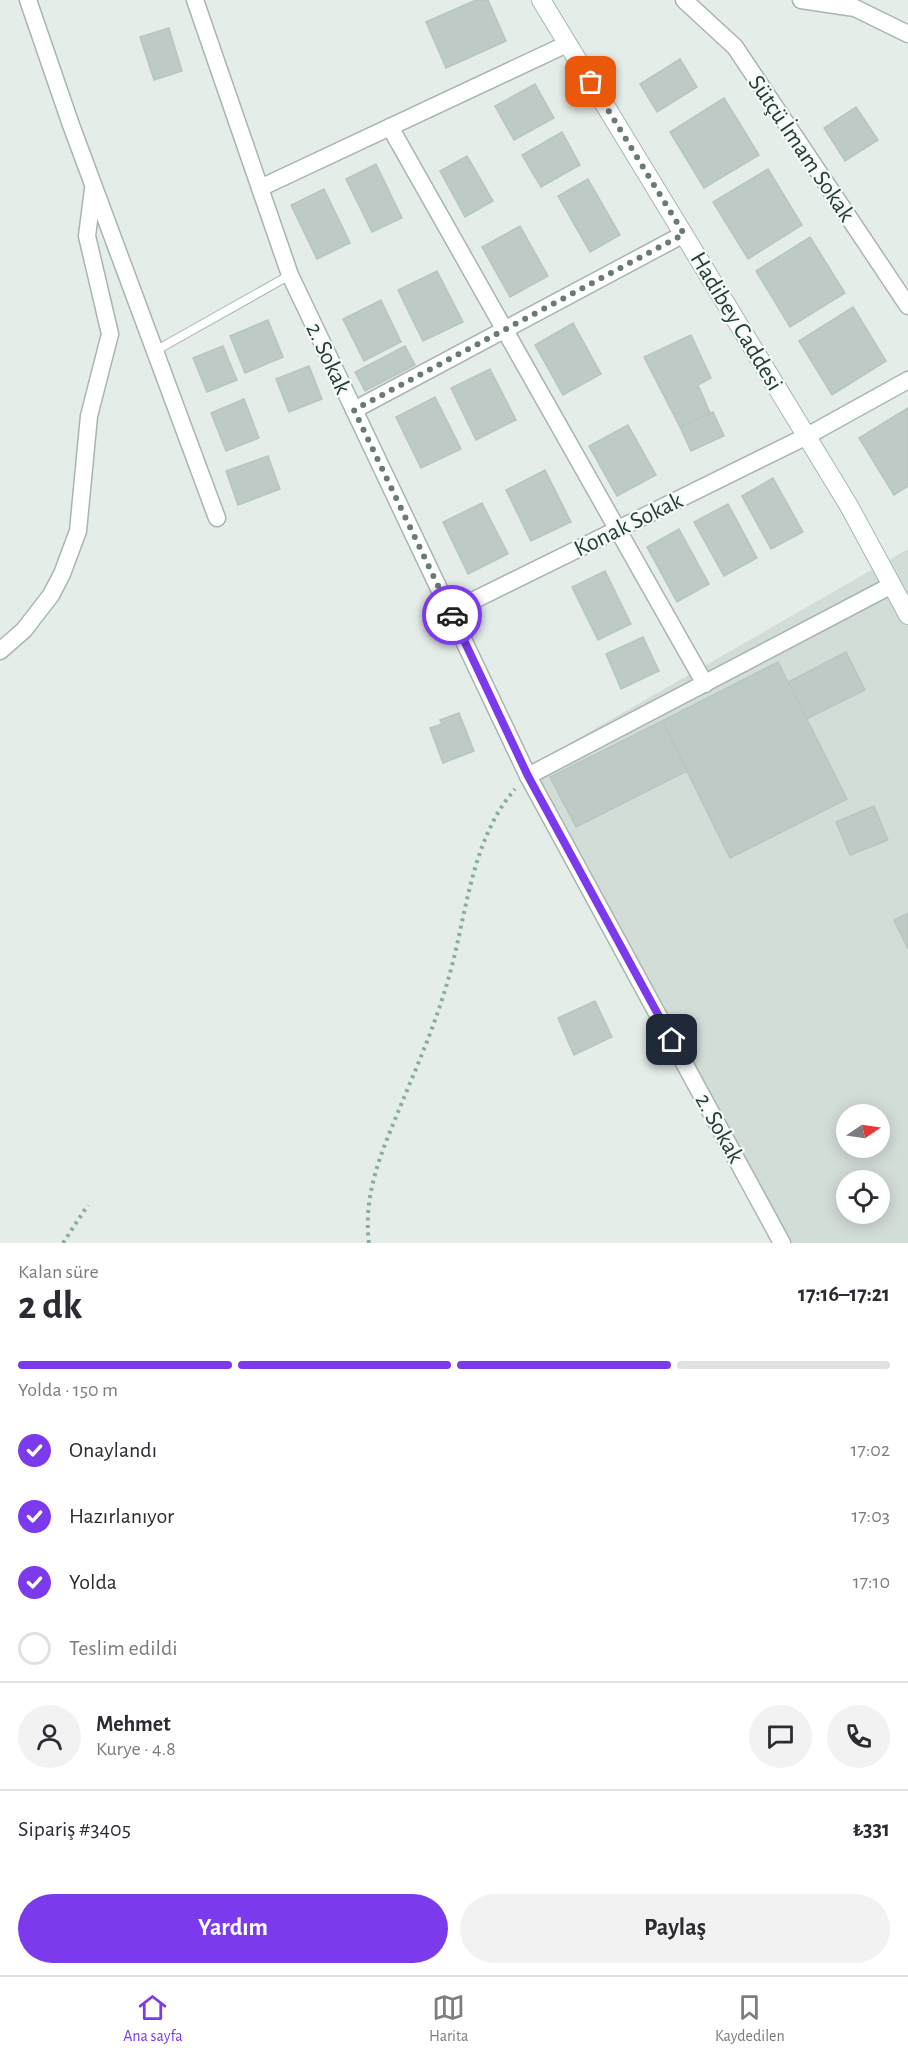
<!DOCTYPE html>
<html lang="tr">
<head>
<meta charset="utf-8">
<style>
  body { margin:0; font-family:"Alegreya Sans",sans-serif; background:#f2f2f3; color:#2b2b33; height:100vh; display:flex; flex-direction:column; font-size:22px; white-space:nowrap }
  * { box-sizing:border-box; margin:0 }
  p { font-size:20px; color:#7c7c81 }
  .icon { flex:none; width:33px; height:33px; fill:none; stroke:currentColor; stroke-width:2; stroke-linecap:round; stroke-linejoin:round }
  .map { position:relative; height:1243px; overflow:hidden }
  .details { display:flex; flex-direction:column; background:#fff; flex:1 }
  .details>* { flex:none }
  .needle { width:39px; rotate:77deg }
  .buttons { position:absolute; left:836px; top:1104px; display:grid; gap:12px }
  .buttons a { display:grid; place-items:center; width:54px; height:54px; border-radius:50%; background:#fff; box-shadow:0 3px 15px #0003; font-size:30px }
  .pin { position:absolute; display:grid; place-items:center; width:51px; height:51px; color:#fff; margin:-26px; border-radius:12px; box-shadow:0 3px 9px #0006 }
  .courier { position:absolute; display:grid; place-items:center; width:60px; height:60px; margin:-30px; border:4px solid #7c3aed; border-radius:50%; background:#fff; color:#222; box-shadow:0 2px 8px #0007 }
  .head em { font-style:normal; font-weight:700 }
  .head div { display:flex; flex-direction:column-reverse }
  .head { display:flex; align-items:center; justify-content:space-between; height:102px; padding:0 18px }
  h1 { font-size:39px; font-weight:700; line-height:45px }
  .bar { display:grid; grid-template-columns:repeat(4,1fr); gap:9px 6px; align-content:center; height:72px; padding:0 18px }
  .bar i { height:8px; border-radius:4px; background:#e1e1e2 }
  .bar .active { background:#7c3aed }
  .bar p { grid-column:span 4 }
  .line { display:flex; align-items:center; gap:15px; padding:0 18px; border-top:2px solid #e1e1e2 }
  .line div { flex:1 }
  .round { display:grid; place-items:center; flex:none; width:63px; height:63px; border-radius:32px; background:#f2f2f3 }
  ol { padding:0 18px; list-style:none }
  li { display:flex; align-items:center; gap:18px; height:66px }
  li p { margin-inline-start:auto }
  li .icon { padding:6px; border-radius:50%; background:#7c3aed; color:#fff; stroke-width:4 }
  li:last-child { color:#7c7c81 }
  li i { width:33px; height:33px; border:3px solid #e1e1e2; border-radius:50% }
  .action { display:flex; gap:12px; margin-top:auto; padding:12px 18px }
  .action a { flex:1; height:69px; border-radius:36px; background:#7c3aed; color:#fff; font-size:24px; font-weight:700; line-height:69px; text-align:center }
  .action a+a { background:#f2f2f3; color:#2b2b33 }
  .dock { display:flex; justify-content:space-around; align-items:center; height:84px; border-top:2px solid #e1e1e2; background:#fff; font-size:16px; color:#7c7c81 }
  .dock a { display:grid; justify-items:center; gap:3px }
  .dock .active { color:#7c3aed }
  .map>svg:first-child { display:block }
  .built { fill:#d3ddd8; fill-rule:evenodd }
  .building { fill:#bdcac5; stroke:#b8c6bf; stroke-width:1.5 }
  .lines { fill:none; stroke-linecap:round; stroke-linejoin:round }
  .lane-casing { stroke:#a8b5b0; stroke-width:10 }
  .street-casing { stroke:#a8b5b0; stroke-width:19 }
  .secondary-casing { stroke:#a4b8b0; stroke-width:20 }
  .path { stroke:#88ada0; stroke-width:4; stroke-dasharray:3 4.5; stroke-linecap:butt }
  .lane { stroke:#fff; stroke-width:8 }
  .street { stroke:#fff; stroke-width:16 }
  .secondary { stroke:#fff; stroke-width:18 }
  .done { stroke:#697b75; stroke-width:6; stroke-dasharray:0 10.8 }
  .route { stroke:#7c3aed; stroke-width:8 }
  .labels { text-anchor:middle; stroke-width:4.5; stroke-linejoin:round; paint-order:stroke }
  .street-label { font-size:24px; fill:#263d36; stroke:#f5f9f7 }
</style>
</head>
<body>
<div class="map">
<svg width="908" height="1243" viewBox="0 0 908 1243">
  <rect width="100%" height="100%" fill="#e5ede9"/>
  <path class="built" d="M908,549V1243H779L530,766ZM846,1114H879V1148H846ZM846,1180H879V1214H846Z"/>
  <g class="building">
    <path d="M476,0H488L506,41L446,68L426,22Z"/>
    <path d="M169,28L182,71L154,80L140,37Z"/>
    <path d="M680,59L697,87L657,112L640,84Z"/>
    <path d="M535,84L554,118L514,140L495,106Z"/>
    <path d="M724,98L759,155L704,188L670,132Z"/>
    <path d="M856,107L878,140L845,161L824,128Z"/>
    <path d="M562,132L580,165L541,187L522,155Z"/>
    <path d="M467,156L493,201L465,217L440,171Z"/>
    <path d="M376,164L402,218L372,232L346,179Z"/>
    <path d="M768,169L802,225L748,259L713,202Z"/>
    <path d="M588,179L620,235L590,252L558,196Z"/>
    <path d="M324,189L350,243L317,259L291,205Z"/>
    <path d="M520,226L548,276L510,297L482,247Z"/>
    <path d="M810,237L845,293L790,327L756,271Z"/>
    <path d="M437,271L463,322L423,341L398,290Z"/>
    <path d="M381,300L401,342L364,361L343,319Z"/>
    <path d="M853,307L886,361L832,395L799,341Z"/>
    <path d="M268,320L283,357L245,373L230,336Z"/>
    <path d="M573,323L601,374L563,395L535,345Z"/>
    <path d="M691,335L711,378L698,385L710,413L680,427L644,357Z"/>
    <path d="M223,346L237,380L207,392L193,358Z"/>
    <path d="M405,346L415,365L365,391L355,372Z"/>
    <path d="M309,366L322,399L289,412L276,379Z"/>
    <path d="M490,369L516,420L476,440L451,388Z"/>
    <path d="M435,397L461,449L421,468L396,417Z"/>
    <path d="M244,399L259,438L226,451L211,413Z"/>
    <path d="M908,408V486L894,495L859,438Z"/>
    <path d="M713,412L724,436L691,451L680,427Z"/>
    <path d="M628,425L656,475L617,496L589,446Z"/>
    <path d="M268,456L280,489L238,505L226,471Z"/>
    <path d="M545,470L571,522L531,541L506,490Z"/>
    <path d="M773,478L803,532L771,549L742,496Z"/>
    <path d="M482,503L508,554L468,574L443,522Z"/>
    <path d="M728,504L757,558L724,576L694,522Z"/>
    <path d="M679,529L709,584L677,602L647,547Z"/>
    <path d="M605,571L631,624L598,640L572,587Z"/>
    <path d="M643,637L659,671L621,689L606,654Z"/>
    <path d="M846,652L865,690L806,719L788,682Z"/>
    <path d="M778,662L847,799L730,858L662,721Z"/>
    <path d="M459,713L474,751L443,763L430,728L442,724L440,720Z"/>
    <path d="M662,721L687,771L576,827L550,777Z"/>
    <path d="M874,806L888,840L850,855L836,822Z"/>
    <path d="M908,913V949L894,920Z"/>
    <path d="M595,1001L612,1037L574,1055L558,1018Z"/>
  </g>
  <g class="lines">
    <defs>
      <path id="lane" d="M155,351L290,275"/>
      <g id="street">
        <path d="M28,0L71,125L217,518"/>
        <path d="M195,0L290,275L528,776L782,1243"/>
        <path d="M684,0L735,47L908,306"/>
        <path d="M801,0L855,8L908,34"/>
        <path d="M390,127L705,684"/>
        <path d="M260,188L567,44"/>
        <path d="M354,410L684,234"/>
        <path d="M450,612L807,436L908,380"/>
        <path d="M0,651L24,630L51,595L62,574L78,531L89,416L110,334L87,236L93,189"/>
        <path d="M528,776L892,585"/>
      </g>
      <path id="secondary" d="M541,0L849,506L908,615"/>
    </defs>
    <use href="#lane" class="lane-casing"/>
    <use href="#street" class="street-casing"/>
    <use href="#secondary" class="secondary-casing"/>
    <g class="path">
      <path d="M63,1243L88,1205"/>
      <path d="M369,1243C362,1189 386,1143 405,1095C421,1057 437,1019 448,980C467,916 470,841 515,789"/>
    </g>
    <use href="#lane" class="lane"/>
    <use href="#street" class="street"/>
    <use href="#secondary" class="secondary"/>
  </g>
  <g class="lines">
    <path class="done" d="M452,615L354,410L684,234L591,82"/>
    <path class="route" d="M452,615L528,776L672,1040"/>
  </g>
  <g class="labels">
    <g class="street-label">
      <text transform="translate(802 148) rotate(56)" y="8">Sütçü İmam Sokak</text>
      <text transform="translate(737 321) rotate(59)" y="8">Hadibey Caddesi</text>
      <text transform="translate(329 358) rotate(65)" y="8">2. Sokak</text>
      <text transform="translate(628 524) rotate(-26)" y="8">Konak Sokak</text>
      <text transform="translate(720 1128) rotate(61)" y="8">2. Sokak</text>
    </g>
  </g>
</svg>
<div class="buttons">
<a><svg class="needle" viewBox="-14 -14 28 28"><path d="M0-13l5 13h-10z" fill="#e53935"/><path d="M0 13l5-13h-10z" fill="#7c7c81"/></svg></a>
<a><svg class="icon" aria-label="locate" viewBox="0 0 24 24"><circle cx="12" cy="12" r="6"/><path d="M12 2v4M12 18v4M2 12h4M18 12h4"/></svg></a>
</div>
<div class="pin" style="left:591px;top:82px;background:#ea580c"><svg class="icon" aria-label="bag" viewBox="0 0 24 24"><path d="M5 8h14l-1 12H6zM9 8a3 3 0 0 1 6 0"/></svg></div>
<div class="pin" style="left:672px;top:1040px;background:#1f2937"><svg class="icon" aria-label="home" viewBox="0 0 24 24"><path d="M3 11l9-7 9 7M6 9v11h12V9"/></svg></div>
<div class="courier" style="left:452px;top:615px"><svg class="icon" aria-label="car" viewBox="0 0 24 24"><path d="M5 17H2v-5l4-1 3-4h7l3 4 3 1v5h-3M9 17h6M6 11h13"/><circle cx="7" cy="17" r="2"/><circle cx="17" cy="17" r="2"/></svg></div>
</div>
<section class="details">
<div class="head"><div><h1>2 dk</h1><p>Kalan süre</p></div><em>17:16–17:21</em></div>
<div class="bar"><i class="active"></i><i class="active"></i><i class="active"></i><i></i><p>Yolda · 150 m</p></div>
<ol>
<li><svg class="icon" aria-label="check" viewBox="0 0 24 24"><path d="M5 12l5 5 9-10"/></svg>Onaylandı<p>17:02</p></li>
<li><svg class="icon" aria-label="check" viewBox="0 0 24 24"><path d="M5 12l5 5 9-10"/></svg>Hazırlanıyor<p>17:03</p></li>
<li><svg class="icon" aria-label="check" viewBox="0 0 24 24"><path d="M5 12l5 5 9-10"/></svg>Yolda<p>17:10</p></li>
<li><i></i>Teslim edildi</li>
</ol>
<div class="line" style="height:108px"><a class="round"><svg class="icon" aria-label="person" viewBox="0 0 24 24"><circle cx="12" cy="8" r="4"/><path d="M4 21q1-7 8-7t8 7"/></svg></a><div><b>Mehmet</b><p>Kurye · 4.8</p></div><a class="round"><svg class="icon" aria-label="chat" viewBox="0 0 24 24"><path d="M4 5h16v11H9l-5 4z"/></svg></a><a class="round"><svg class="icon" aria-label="phone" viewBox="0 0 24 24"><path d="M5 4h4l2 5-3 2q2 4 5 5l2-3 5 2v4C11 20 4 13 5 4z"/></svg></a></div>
<div class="line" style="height:78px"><div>Sipariş #3405</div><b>₺331</b></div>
<div class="action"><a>Yardım</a><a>Paylaş</a></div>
</section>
<nav class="dock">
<a class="active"><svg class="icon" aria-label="home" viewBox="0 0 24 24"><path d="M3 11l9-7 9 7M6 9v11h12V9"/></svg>Ana sayfa</a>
<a><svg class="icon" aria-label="map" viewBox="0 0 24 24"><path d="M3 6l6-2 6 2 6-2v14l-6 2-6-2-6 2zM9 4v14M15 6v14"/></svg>Harita</a>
<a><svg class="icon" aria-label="saved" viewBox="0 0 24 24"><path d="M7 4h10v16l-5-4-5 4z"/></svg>Kaydedilen</a>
</nav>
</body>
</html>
